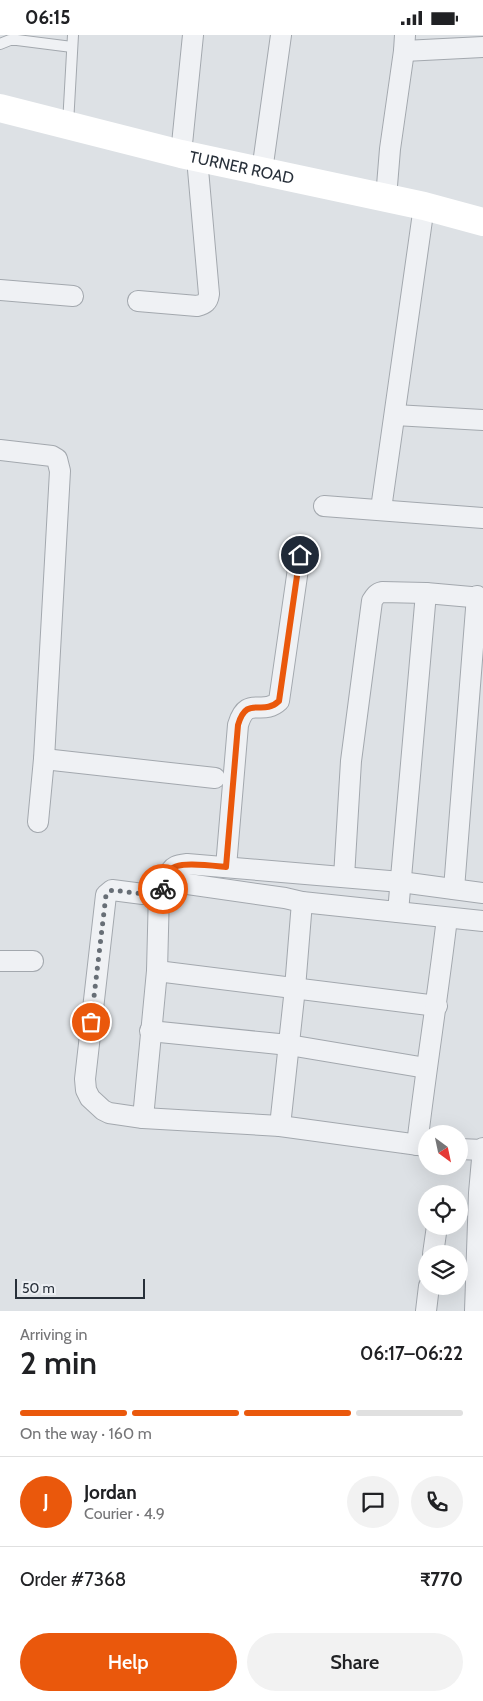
<!DOCTYPE html>
<html lang="en">
<head>
<meta charset="utf-8">
<style>
  body { margin:0; font-family:Cabin,sans-serif; background:#f2f2f2; color:#202124; height:100vh; display:flex; flex-direction:column; font-size:19px; white-space:nowrap }
  * { box-sizing:border-box; margin:0 }
  p { font-size:16px; color:#757577 }
  .icon { flex:none; width:28px; height:28px; fill:none; stroke:currentColor; stroke-width:2; stroke-linecap:round; stroke-linejoin:round }
  .map { position:relative; height:1276px; overflow:hidden }
  .side { display:flex; flex-direction:column; background:#fff; flex:1 }
  .side>* { flex:none }
  .needle { width:32px; rotate:147deg }
  .controls { position:absolute; left:418px; top:1090px; display:grid; gap:10px }
  .controls a { display:grid; place-items:center; width:50px; height:50px; border-radius:50%; background:#fff; box-shadow:0 5px 20px #0002; font-size:25px }
  .scale { position:absolute; left:15px; bottom:12px; width:130px; box-sizing:border-box; padding-left:5px; border:2px solid #28303a; border-top:0; font-size:14px; line-height:18px; white-space:nowrap; color:#28303a; -webkit-text-stroke:4px #eceff3; paint-order:stroke }
  .pin { position:absolute; display:grid; place-items:center; width:42px; height:42px; color:#fff; margin:-21px; border:2px solid #fff; border-radius:50%; box-shadow:0 1px 5px #0007 }
  .courier { position:absolute; display:grid; place-items:center; width:50px; height:50px; margin:-25px; border:4px solid #ea580c; border-radius:50%; background:#fff; color:#222; box-shadow:0 1px 6px #0007 }
  .overview em { font-style:normal; font-weight:600 }
  .overview div { display:flex; flex-direction:column-reverse }
  .overview { display:flex; align-items:center; justify-content:space-between; height:85px; padding:0 20px }
  h1 { font-size:32px; font-weight:600; line-height:38px }
  .bar { display:grid; grid-template-columns:repeat(4,1fr); gap:8px 5px; align-content:center; height:60px; padding:0 20px }
  .bar i { height:6px; border-radius:4px; background:#e0e0e0 }
  .bar .on { background:#ea580c }
  .bar p { grid-column:span 4 }
  .line { display:flex; align-items:center; gap:12px; padding:0 20px; border-top:1px solid #e0e0e0 }
  .line div { flex:1 }
  .round { display:grid; place-items:center; flex:none; width:52px; height:52px; border-radius:26px; background:#f2f2f2 }
  .action { display:flex; gap:10px; margin-top:auto; padding:10px 20px }
  .action a { flex:1; height:58px; border-radius:30px; background:#ea580c; color:#fff; font-size:20px; font-weight:600; line-height:58px; text-align:center }
  .action a+a { background:#f2f2f2; color:#202124 }
  .status { display:flex; justify-content:space-between; align-items:center; height:35px; padding:0 25px; background:#fff; direction:ltr }
  .status svg { height:14px; fill:currentColor }
  .map>svg:first-child { display:block }
  .lines { fill:none; stroke-linecap:round; stroke-linejoin:round }
  .lane-casing { stroke:#a3a8ae; stroke-width:12 }
  .street-casing { stroke:#a3a8ae; stroke-width:22 }
  .lane { stroke:#eff1f4; stroke-width:10 }
  .street { stroke:#eff1f4; stroke-width:20 }
  .secondary { stroke:#fff; stroke-width:28 }
  .done { stroke:#676e76; stroke-width:5; stroke-dasharray:0 9 }
  .route { stroke:#ea580c; stroke-width:6 }
  .labels { text-anchor:middle; stroke-width:4.5; stroke-linejoin:round; paint-order:stroke }
  .street-label { font-size:16px; fill:#28303a; stroke:#eceff3 }
</style>
</head>
<body>
<div class="status"><b>06:15</b><svg viewBox="0 0 49 12"><path d="M0 12V9h3v3zM5 12V6h3v6zM10 12V3h3v9zM15 12V0h3v12zM26 1h20v11H26zM47 4h2v5h-2z"/></svg></div>
<div class="map">
<svg width="483" height="1276" viewBox="0 0 483 1276">
  <rect width="100%" height="100%" fill="#dde1e5"/>
  <g class="lines">
    <defs>
      <g id="lane">
        <path d="M0,9L10,5H17L72,12"/>
        <path d="M68,89L73,0"/>
      </g>
      <g id="street">
        <path d="M404,16L483,12"/>
        <path d="M181,119L193,0"/>
        <path d="M262,136L281,0"/>
        <path d="M386,163L390,114L404,16L405,0"/>
        <path d="M0,255L73,261"/>
        <path d="M138,266L197,271C205,269 208,267 209,259L197,123"/>
        <path d="M395,380L483,385"/>
        <path d="M0,415L52,421L57,424L60,436L44,724L38,787"/>
        <path d="M324,471L483,483"/>
        <path d="M381,474L424,171"/>
        <path d="M44,724L215,743"/>
        <path d="M226,832L238,690C247,659 262,682 279,666L300,520"/>
        <path d="M344,842L351,726L372,566C375,561 377,558 382,557L426,558L483,563"/>
        <path d="M174,847L170,840C171,831 178,830 187,829L401,847L483,858"/>
        <path d="M454,854L477,561"/>
        <path d="M398,877L426,558"/>
        <path d="M0,926H33"/>
        <path d="M157,936L437,971"/>
        <path d="M150,996L289,1010L426,1033"/>
        <path d="M143,1083L157,936L159,856"/>
        <path d="M280,1091L295,953L302,867"/>
        <path d="M417,1110C426,1034 438,959 447,883"/>
        <path d="M426,1111L280,1091L143,1083L109,1078L103,1075L90,1063L86,1055L85,1044L106,860L112,855L143,859L152,858L174,847L285,863L302,867L483,886"/>
        <path d="M459,1114L483,1115"/>
        <path d="M433,1219L437,1191"/>
        <path d="M426,1276L429,1251"/>
        <path d="M475,1276L479,1158L483,1113"/>
      </g>
    </defs>
    <use href="#lane" class="lane-casing"/>
    <use href="#street" class="street-casing"/>
    <use href="#lane" class="lane"/>
    <use href="#street" class="street"/>
    <path class="secondary" id="s1" d="M0,73L181,119L424,171L483,187"/>
  </g>
  <g class="lines">
    <path class="done" d="M91,987L106,860L112,855L144,859L163,854"/>
    <path class="route" d="M163,854L174,848C171,844 169,841 170,836C174,825 215,831 226,832L238,690C247,659 262,682 279,666L300,520"/>
  </g>
  <g class="labels">
    <g class="street-label">
      <text dy="6" stroke="none"><textPath href="#s1" startOffset="249">TURNER ROAD</textPath></text>
    </g>
  </g>
</svg>
<div class="controls">
<a><svg class="needle" viewBox="-14 -14 28 28"><path d="M0-13l5 13h-10z" fill="#e53935"/><path d="M0 13l5-13h-10z" fill="#757577"/></svg></a>
<a><svg class="icon" aria-label="locate" viewBox="0 0 24 24"><circle cx="12" cy="12" r="6"/><path d="M12 2v4M12 18v4M2 12h4M18 12h4"/></svg></a>
<a><svg class="icon" aria-label="layers" viewBox="0 0 24 24"><path d="M12 4l9 5-9 5-9-5zM3 14l9 5 9-5"/></svg></a>
</div>
<div class="scale">50 m</div>
<div class="pin" style="left:91px;top:987px;background:#ea580c"><svg class="icon" aria-label="bag" viewBox="0 0 24 24"><path d="M5 8h14l-1 12H6zM9 8a3 3 0 0 1 6 0"/></svg></div>
<div class="pin" style="left:300px;top:520px;background:#1f2937"><svg class="icon" aria-label="home" viewBox="0 0 24 24"><path d="M3 11l9-7 9 7M6 9v11h12V9"/></svg></div>
<div class="courier" style="left:163px;top:854px"><svg class="icon" aria-label="bike" viewBox="0 0 24 24"><circle cx="6" cy="16" r="4"/><circle cx="18" cy="16" r="4"/><path d="M6 16l4-8h5l3 8M10 8l3 8H6M13 5h3"/></svg></div>
</div>
<section class="side">
<div class="overview"><div><h1>2 min</h1><p>Arriving in</p></div><em>06:17–06:22</em></div>
<div class="bar"><i class="on"></i><i class="on"></i><i class="on"></i><i></i><p>On the way · 160 m</p></div>
<div class="line" style="height:90px"><b class="round" style="background:#ea580c;color:#fff">J</b><div><b>Jordan</b><p>Courier · 4.9</p></div><a class="round"><svg class="icon" aria-label="chat" viewBox="0 0 24 24"><path d="M4 5h16v11H9l-5 4z"/></svg></a><a class="round"><svg class="icon" aria-label="phone" viewBox="0 0 24 24"><path d="M5 4h4l2 5-3 2q2 4 5 5l2-3 5 2v4C11 20 4 13 5 4z"/></svg></a></div>
<div class="line" style="height:65px"><div>Order #7368</div><b>₹770</b></div>
<div class="action"><a>Help</a><a>Share</a></div>
</section>
</body>
</html>
